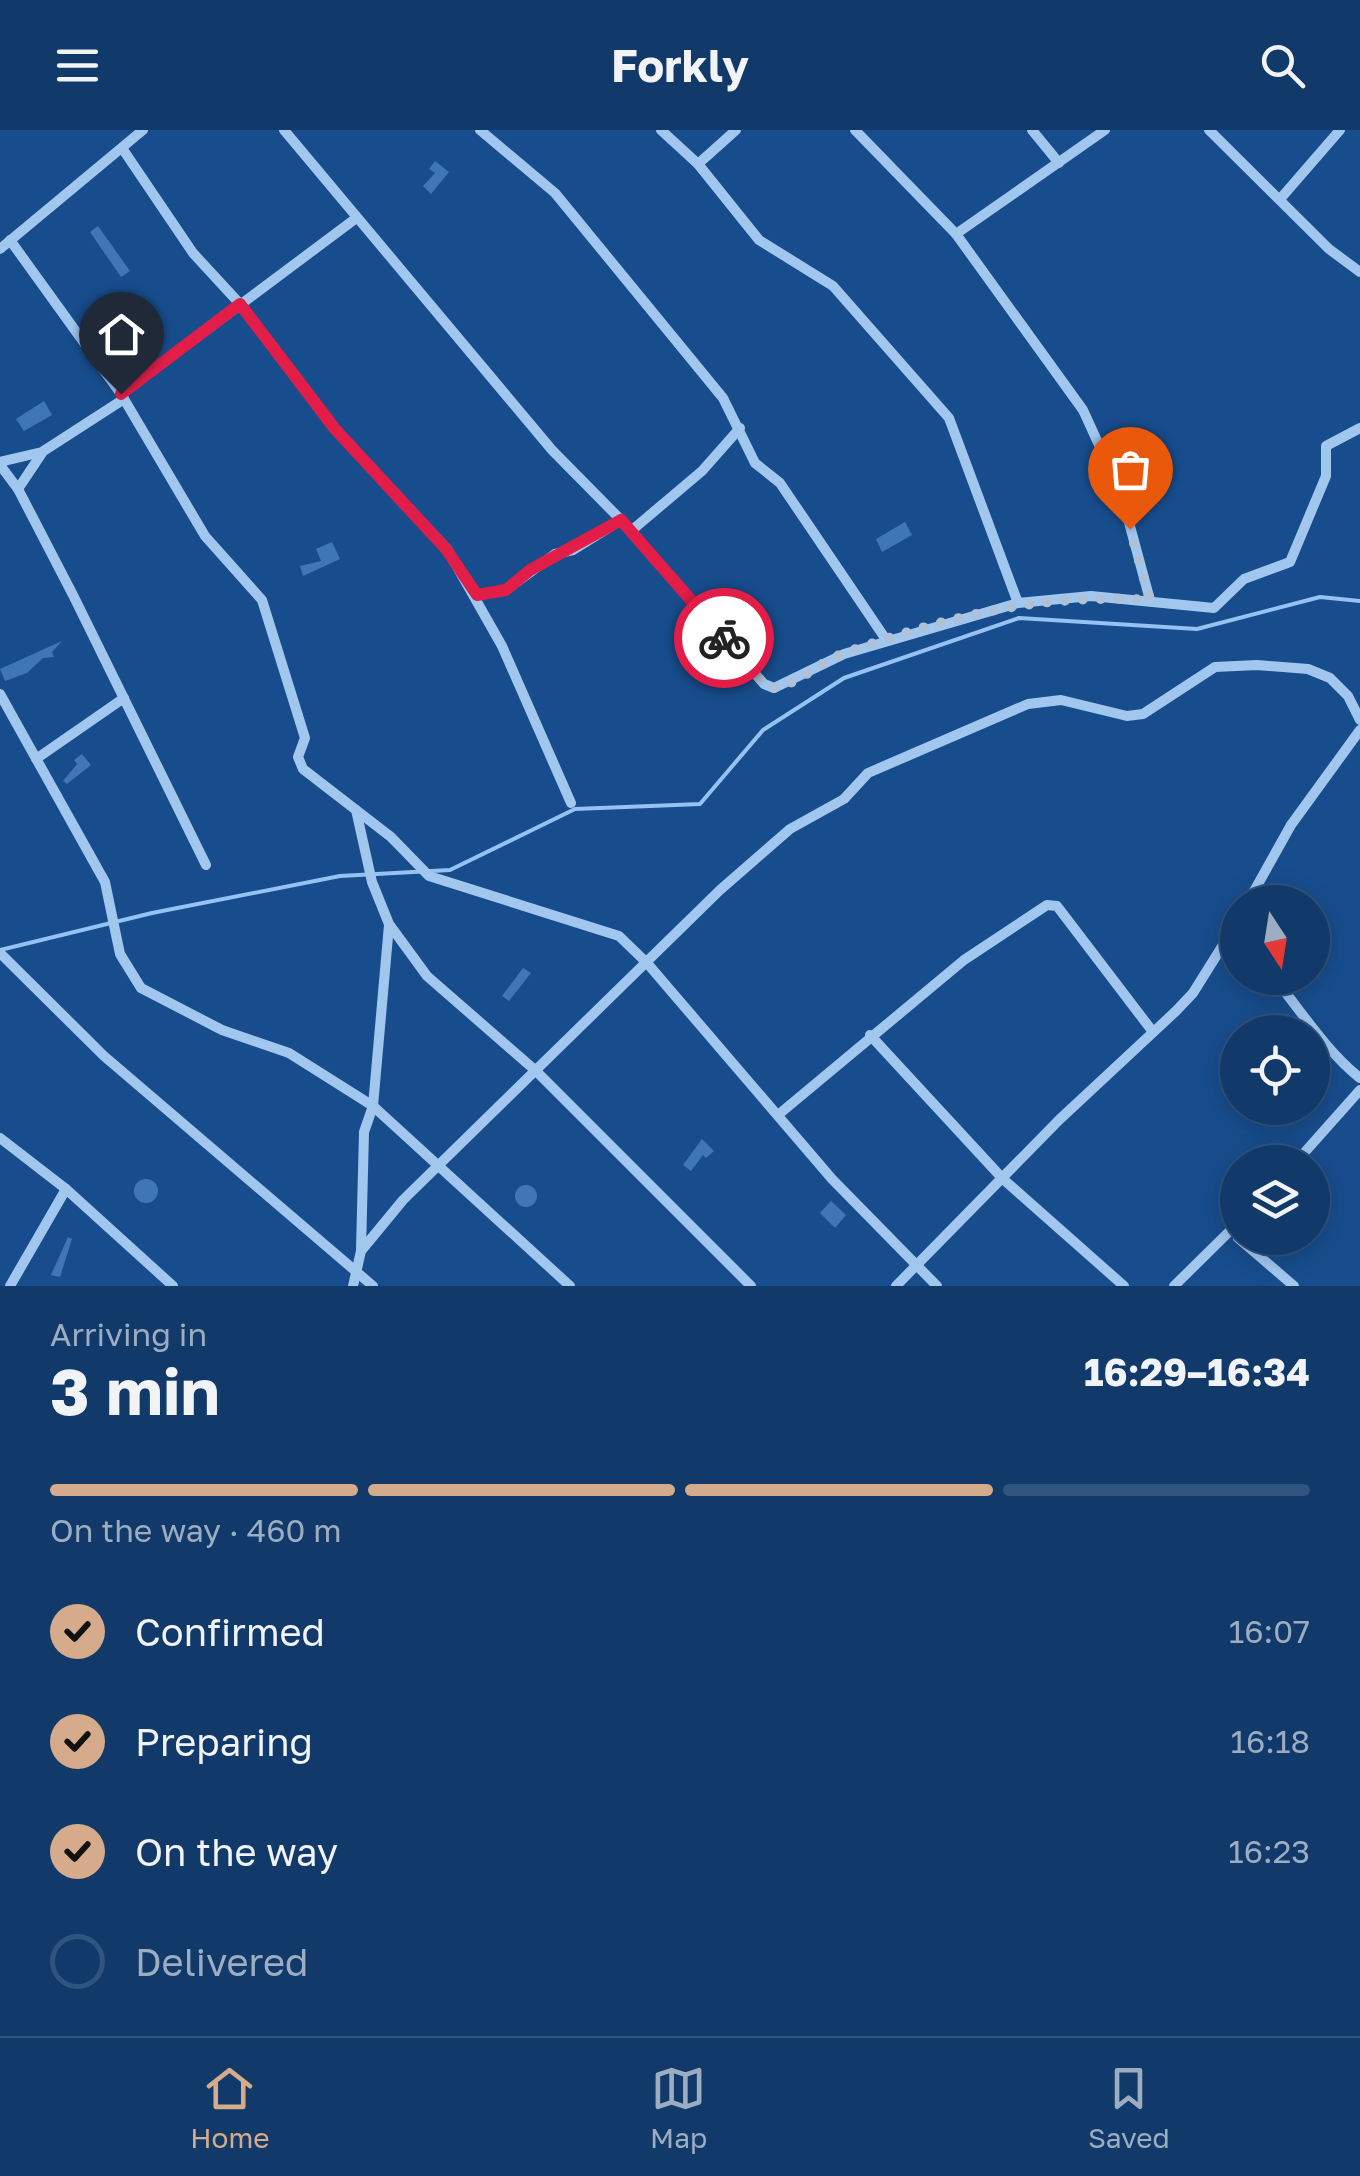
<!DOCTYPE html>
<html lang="en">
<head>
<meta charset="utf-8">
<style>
  body { margin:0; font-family:"Golos Text",sans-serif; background:#1a4170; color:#f1f3f6; height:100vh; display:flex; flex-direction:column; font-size:38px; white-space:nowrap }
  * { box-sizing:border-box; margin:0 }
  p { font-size:32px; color:#9cadc1 }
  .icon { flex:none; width:55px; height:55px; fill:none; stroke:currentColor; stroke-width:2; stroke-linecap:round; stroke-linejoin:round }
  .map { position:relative; height:1156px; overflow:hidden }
  .details { display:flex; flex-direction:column; background:#113a6a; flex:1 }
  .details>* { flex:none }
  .needle { width:65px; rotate:168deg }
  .buttons { position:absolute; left:1220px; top:755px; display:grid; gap:20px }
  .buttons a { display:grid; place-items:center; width:110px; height:110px; border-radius:50%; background:#113a6a; box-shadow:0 5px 25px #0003,0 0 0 2px #30547e; font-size:50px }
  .pin { position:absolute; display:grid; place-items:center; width:85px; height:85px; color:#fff; margin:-102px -42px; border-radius:50% 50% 50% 0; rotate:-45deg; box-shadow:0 0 10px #0007 }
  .pin .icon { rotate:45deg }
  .courier { position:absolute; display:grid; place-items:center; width:100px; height:100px; margin:-50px; border:8px solid #e11d48; border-radius:50%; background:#fff; color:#222; box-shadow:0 2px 12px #0007 }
  .overview em { font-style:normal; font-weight:700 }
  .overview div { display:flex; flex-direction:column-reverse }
  .overview { display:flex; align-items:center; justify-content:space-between; height:170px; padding:0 50px }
  h1 { font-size:65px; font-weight:700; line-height:75px }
  .bar { display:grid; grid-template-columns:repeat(4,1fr); gap:15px 10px; align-content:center; height:120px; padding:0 50px }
  .bar i { height:12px; border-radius:8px; background:#30547e }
  .bar .current { background:#d6ab8b }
  .bar p { grid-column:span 4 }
  ol { padding:0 50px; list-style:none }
  li { display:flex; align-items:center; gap:30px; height:110px }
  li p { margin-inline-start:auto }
  li .icon { padding:10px; border-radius:50%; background:#d6ab8b; color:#111; stroke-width:4 }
  li:last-child { color:#9cadc1 }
  li i { width:55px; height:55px; border:5px solid #30547e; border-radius:50% }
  header { display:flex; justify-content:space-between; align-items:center; height:130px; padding:0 50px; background:#113a6a; font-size:45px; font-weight:700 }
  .tabs { display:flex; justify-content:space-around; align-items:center; height:140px; border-top:2px solid #30547e; background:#113a6a; font-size:28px; color:#9cadc1 }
  .tabs a { display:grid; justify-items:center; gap:5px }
  .tabs .current { color:#d6ab8b }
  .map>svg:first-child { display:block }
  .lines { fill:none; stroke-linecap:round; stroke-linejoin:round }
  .stream { stroke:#95c2f2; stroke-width:4 }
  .building { fill:#3f77b6 }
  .minor { stroke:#a2c7ef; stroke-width:10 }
  .done { stroke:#aec1d7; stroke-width:10; stroke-dasharray:0 18 }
  .route { stroke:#e11d48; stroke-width:12 }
</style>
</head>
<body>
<header><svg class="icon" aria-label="menu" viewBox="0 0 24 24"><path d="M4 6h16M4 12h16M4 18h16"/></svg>Forkly<svg class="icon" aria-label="search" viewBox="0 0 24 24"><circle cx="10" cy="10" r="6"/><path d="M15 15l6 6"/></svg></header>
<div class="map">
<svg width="1360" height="1156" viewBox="0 0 1360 1156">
  <rect width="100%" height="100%" fill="#174d8d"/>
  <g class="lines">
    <path class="stream" d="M0,820L152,783L340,746L450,740L575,679L700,674L763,600L844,548L1019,488L1197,499L1320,467L1360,471"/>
  </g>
  <g class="building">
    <path d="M435,31L449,42L431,64L423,56L435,43L429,39Z"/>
    <path d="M98,96L130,141L121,147L90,102Z"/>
    <path d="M44,271L52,285L24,301L16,289Z"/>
    <path d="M905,392L912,405L882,422L876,409Z"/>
    <path d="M332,412L340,429L303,446L300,436L321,431L316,419Z"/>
    <path d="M62,511L52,522L54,527L43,528L27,543L5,551L0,539Z"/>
    <path d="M82,624L91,635L67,654L63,651L77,634L74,630Z"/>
    <path d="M523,838L531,843L509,871L502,866Z"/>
    <path d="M702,1009L714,1021L706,1028L703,1025L691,1041L683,1035Z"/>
    <circle cx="146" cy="1061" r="12"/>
    <circle cx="526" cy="1066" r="11"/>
    <path d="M831,1071L846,1085L835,1098L820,1083Z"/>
    <path d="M68,1107L72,1109L60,1147L51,1145Z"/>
  </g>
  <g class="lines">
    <g class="minor">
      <path d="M284,0L552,320L621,390L764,554L774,558L844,524L1018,473L1091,466L1214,478L1244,449L1290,432L1326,346V316L1360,298"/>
      <path d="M480,0L555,63L723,268L755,333L780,353L887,511"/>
      <path d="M661,0L698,34L759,110L833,156L949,288L1018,473"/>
      <path d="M855,0L956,104L1083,280L1121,363L1150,470"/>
      <path d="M1032,0L1059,33"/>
      <path d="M1209,0L1329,119L1360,142"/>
      <path d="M122,18L193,123L240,174L335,299L447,419L502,516L571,673"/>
      <path d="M698,34L736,0"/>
      <path d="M1281,68L1340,0"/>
      <path d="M956,104L1105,0"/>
      <path d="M10,110L121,264L205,406L262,470L305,608L298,627L303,639L391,707L429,746L619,806L647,833L832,1049L937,1156"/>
      <path d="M0,119L143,0"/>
      <path d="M121,264L355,89"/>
      <path d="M0,332L42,322L124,269"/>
      <path d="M0,335L18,359L73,465L206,735"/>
      <path d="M18,359L42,323"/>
      <path d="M631,401L702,341L740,298"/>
      <path d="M477,465L506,460L555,424L573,420L621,390"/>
      <path d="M0,564L105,752L120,824L141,858L222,900L289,923L373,976L364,1002L361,1120"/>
      <path d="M36,629L124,568"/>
      <path d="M356,680L372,752L389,794L427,846L536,941L751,1156"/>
      <path d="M1248,772L1291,695L1360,600"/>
      <path d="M389,795L373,976L570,1156"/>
      <path d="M0,823L104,926L373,1156"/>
      <path d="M1274,848C1302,882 1326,921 1360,948"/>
      <path d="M870,905L1003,1049L1124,1156"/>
      <path d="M778,985L964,830L1047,775L1057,776L1153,902"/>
      <path d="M0,1008L66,1059L173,1156"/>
      <path d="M1296,1032L1360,960"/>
      <path d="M1238,1108L1294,1156"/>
      <path d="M10,1156L66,1059"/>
      <path d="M353,1156L361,1121L403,1070L720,760L790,699L844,669L868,643L1028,574L1061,570L1127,586L1143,584L1215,537L1257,535L1308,539L1330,548L1348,566L1360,590"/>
      <path d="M896,1156L1059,990L1176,881L1193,863L1238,791"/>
      <path d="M1174,1156L1238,1093"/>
    </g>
  </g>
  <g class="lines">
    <path class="done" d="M724,508L764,554L774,558C797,555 820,532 842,524C945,487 1040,463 1150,470L1130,399"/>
    <path class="route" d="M121,264L240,174L335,299L446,419L477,465L506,460L530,440L621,390L724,508"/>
  </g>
</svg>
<div class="buttons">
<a><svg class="needle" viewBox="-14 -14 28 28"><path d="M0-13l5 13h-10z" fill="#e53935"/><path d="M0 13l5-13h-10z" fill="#9cadc1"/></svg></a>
<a><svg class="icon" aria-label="locate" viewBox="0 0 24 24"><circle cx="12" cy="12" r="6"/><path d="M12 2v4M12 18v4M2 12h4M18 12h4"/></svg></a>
<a><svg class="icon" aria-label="layers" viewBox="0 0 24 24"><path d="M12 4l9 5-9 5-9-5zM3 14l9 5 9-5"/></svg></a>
</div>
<div class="pin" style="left:1130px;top:399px;background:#ea580c"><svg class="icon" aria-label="bag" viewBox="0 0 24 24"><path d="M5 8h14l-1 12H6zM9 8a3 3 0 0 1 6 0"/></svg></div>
<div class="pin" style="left:121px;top:264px;background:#1f2937"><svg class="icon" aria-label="home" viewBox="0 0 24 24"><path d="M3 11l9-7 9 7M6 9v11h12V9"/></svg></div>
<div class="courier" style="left:724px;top:508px"><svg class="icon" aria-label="bike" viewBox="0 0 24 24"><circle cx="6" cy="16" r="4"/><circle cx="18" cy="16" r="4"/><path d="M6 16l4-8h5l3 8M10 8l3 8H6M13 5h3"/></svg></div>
</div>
<section class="details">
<div class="overview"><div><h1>3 min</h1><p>Arriving in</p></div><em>16:29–16:34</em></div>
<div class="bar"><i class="current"></i><i class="current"></i><i class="current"></i><i></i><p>On the way · 460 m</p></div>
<ol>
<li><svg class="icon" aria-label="check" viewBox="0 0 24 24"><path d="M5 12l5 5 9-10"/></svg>Confirmed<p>16:07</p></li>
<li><svg class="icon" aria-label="check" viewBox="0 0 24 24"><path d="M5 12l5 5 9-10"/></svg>Preparing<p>16:18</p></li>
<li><svg class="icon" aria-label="check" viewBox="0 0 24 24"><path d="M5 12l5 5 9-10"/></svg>On the way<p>16:23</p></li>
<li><i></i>Delivered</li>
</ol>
</section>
<nav class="tabs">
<a class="current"><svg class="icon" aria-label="home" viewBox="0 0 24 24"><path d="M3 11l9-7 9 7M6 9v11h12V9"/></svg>Home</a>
<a><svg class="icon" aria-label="map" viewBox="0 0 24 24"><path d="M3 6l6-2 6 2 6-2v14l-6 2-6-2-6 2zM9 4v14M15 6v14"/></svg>Map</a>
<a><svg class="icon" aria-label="saved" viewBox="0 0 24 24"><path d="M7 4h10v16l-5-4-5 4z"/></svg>Saved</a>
</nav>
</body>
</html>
